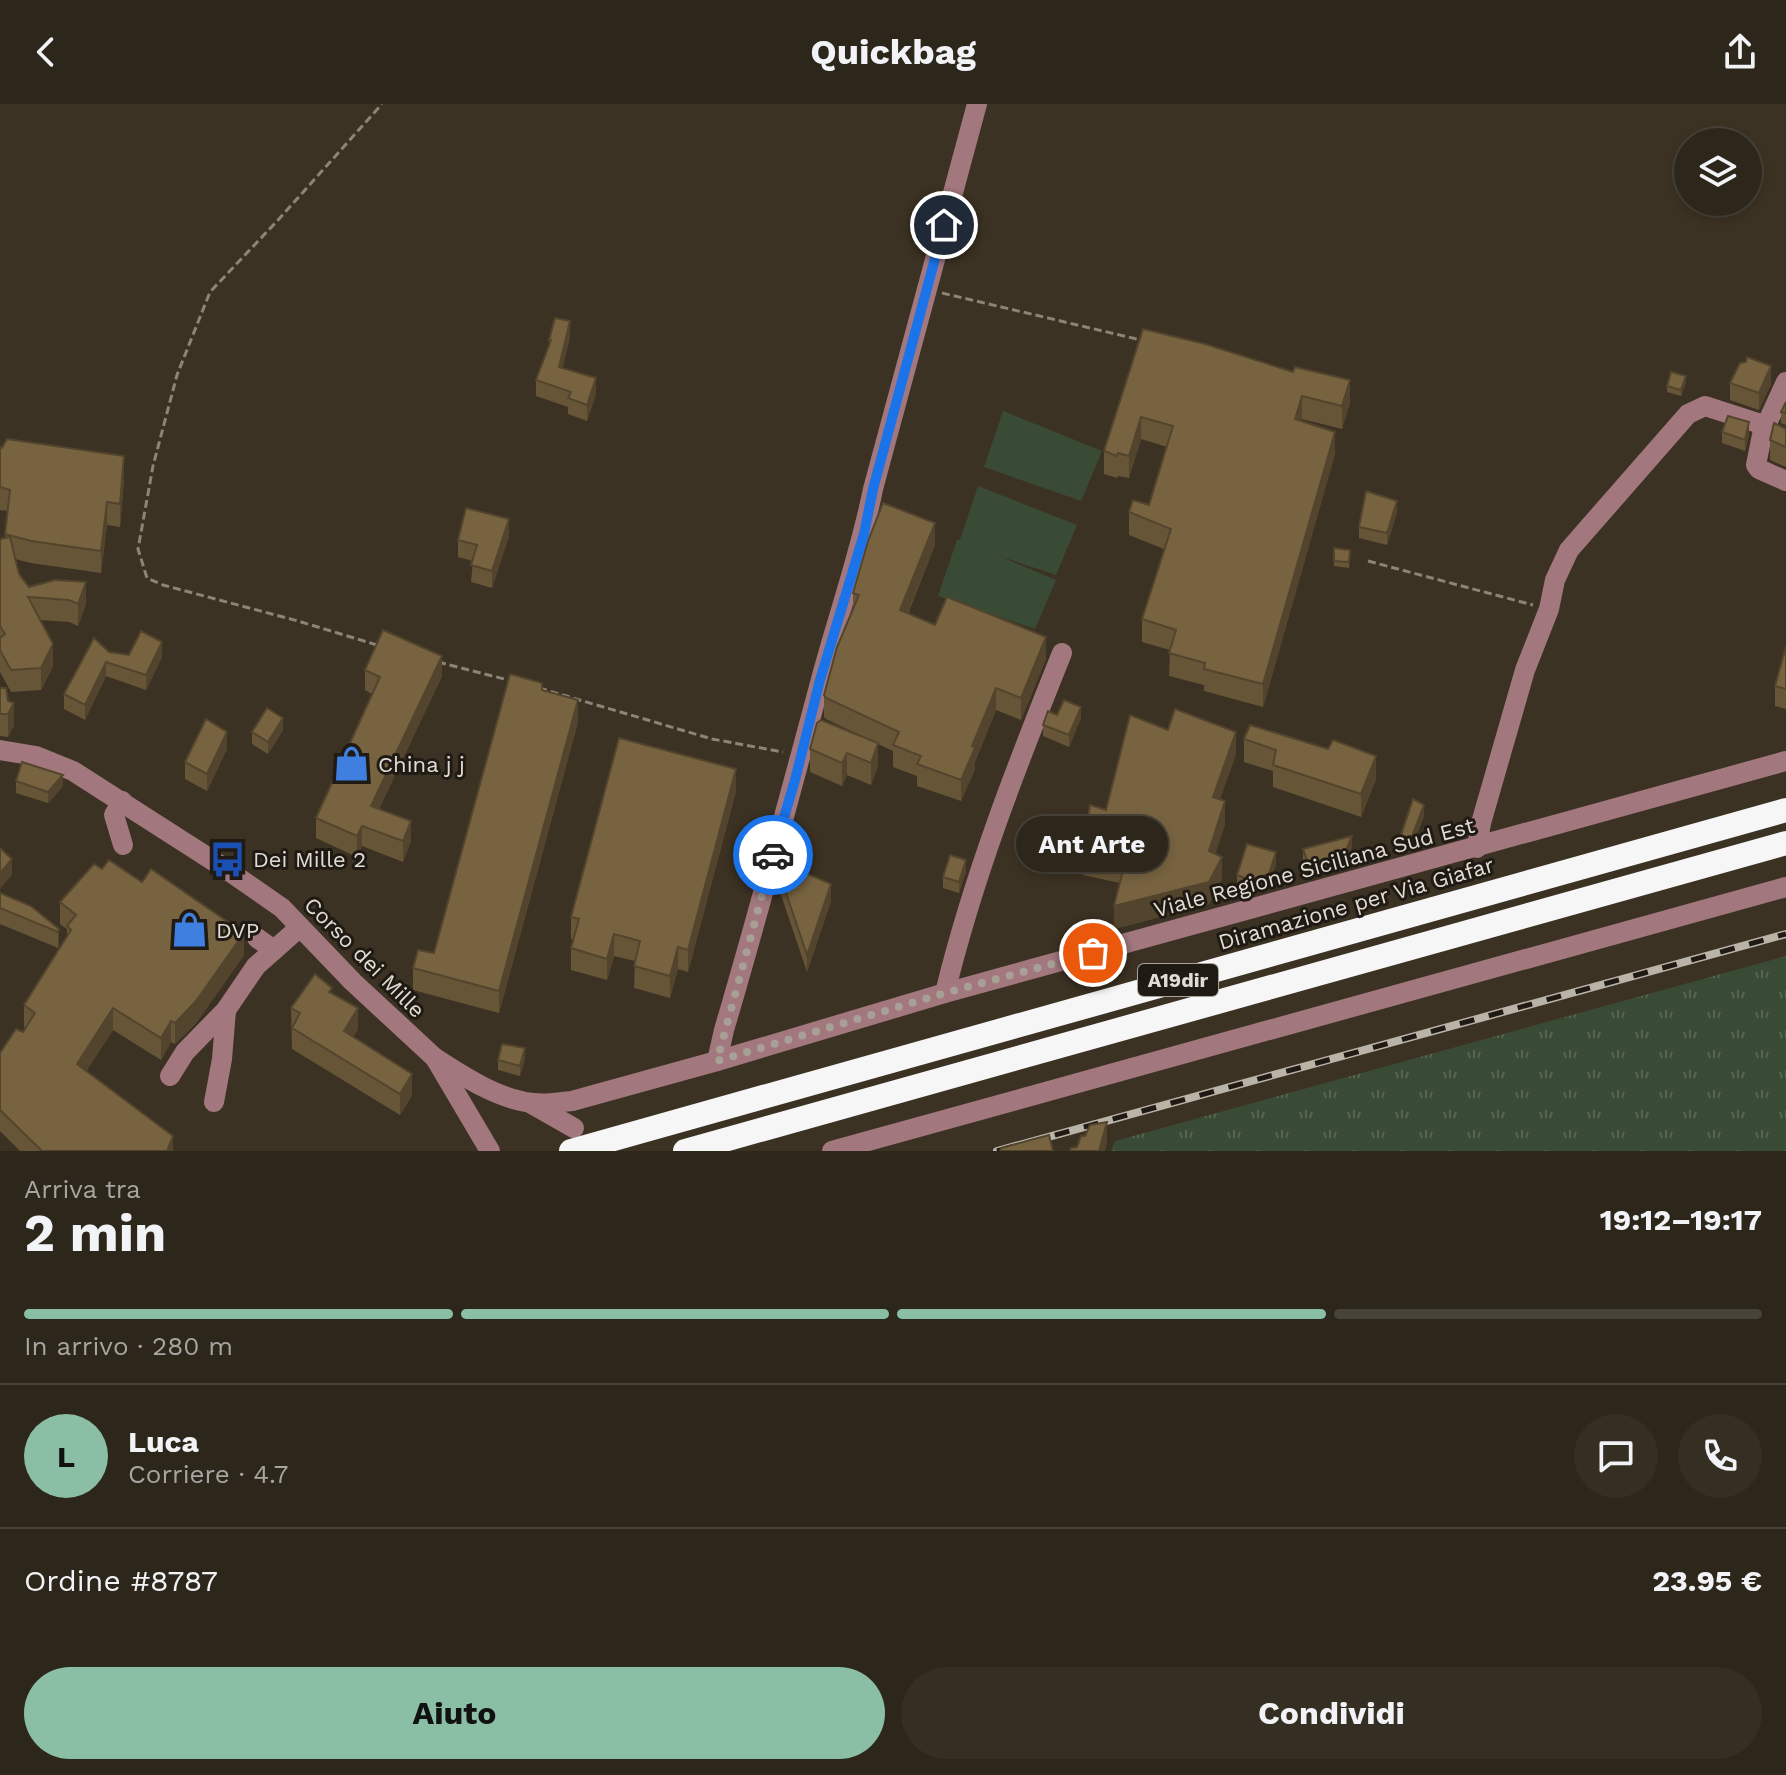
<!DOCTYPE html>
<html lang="it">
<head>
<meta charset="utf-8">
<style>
  body { margin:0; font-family:"Work Sans",sans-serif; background:#352e23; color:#f1f3f6; height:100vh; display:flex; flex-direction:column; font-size:30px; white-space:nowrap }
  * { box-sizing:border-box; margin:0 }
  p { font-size:26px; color:#a7a5a2 }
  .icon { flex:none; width:44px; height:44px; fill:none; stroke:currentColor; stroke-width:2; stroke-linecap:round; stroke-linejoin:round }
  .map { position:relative; height:1047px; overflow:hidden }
  .sheet { display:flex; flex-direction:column; background:#2d261a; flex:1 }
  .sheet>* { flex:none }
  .fabs { position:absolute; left:1674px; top:24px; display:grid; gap:16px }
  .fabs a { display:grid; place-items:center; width:88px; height:88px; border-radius:50%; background:#2d261a; box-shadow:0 4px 12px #0003,0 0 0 2px #484339; font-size:40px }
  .pin { position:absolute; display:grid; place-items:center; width:68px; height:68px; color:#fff; margin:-34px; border:4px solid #fff; border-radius:50%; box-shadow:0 2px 8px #0007 }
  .courier { position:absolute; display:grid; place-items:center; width:80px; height:80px; margin:-40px; border:6px solid #1a73e8; border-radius:50%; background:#fff; color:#222; box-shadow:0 2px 10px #0007 }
  .bubble { position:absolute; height:56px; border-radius:28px; background:#2d261a; box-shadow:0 4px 12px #0003,0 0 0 2px #484339; font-size:26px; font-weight:700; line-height:56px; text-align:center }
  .summary em { font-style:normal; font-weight:700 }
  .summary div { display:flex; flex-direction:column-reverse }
  .summary { display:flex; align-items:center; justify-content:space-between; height:136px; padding:0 24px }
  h1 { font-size:52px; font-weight:700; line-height:60px }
  .bar { display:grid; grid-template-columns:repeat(4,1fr); gap:12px 8px; align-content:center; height:96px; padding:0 24px }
  .bar i { height:10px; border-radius:6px; background:#484339 }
  .bar .active { background:#8abfa5 }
  .bar p { grid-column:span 4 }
  .line { display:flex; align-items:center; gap:20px; padding:0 24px; border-top:2px solid #484339 }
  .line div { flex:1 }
  .round { display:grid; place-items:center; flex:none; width:84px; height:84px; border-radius:42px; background:#352e23 }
  .action { display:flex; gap:16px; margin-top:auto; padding:16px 24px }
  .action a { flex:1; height:92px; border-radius:48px; background:#8abfa5; color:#111; font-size:32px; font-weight:700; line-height:92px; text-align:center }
  .action a+a { background:#352e23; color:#f1f3f6 }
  header { display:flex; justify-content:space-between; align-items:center; height:104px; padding:0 24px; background:#2d261a; font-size:36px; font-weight:700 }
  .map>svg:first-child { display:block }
  .grass { fill:url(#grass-tufts) }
  .garden { fill:#3a4b35 }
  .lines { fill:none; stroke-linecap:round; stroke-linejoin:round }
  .path { stroke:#8c8477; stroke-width:3; stroke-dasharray:8 4; stroke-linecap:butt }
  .minor { stroke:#a2787e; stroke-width:20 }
  .highway { stroke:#f6f6f6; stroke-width:24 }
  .rail-casing { stroke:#bab3a8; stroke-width:8 }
  .rail { stroke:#1f1b14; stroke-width:5; stroke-dasharray:15; stroke-linecap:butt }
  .wall { fill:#665537 }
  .shaded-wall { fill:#53452d }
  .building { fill:#776340; stroke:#53452d; stroke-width:2 }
  .done { stroke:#a8a095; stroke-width:8; stroke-dasharray:0 14.4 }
  .route { stroke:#1a73e8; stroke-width:10 }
  .labels { text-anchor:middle; stroke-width:6; stroke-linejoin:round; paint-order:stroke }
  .shield { fill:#1f1b14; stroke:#a8a299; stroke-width:2 }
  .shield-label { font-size:20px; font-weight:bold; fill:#e2dcd2 }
  .poi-label { font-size:22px; fill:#e2dcd2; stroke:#1f1b14; text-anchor:start }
  .street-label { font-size:22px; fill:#e2dcd2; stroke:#1f1b14 }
</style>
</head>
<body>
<header><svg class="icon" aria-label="back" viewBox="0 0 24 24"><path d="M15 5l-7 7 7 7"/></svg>Quickbag<svg class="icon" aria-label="share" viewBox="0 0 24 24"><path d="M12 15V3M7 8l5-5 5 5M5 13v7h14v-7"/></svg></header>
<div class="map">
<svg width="1786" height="1047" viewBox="0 0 1786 1047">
  <defs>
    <pattern id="grass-tufts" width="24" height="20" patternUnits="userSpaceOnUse" patternTransform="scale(2)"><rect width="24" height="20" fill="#3a4b35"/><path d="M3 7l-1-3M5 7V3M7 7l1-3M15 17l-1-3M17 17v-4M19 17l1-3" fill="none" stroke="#566451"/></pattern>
  </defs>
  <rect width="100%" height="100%" fill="#3c3223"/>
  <path class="grass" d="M1786,852V1047H1111L1115,1037Z"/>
  <g class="garden">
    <path d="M1003,307L1102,347L1081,397L984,363Z"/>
    <path d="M978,382L1077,421L1056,471L999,452L1056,476L1035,525L938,492L957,436H960Z"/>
  </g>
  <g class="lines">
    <g class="path">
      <path d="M942,189L1141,236"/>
      <path d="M1368,457L1533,501"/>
      <path d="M377,541L298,517L163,481L147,474L138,445L153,362L177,271L210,188L279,115L382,0"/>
      <path d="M438,558L512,577"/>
      <path d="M539,584L712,635L783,648"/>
    </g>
    <g class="minor">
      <path d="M1764,321L1756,361L1759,365L1786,377"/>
      <path d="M0,646L36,652L73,667L226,765L282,804L353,878L435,954L490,1047"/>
      <path d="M122,697L114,711L123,741"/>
      <path d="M1477,744L1481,719L1525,566L1549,505L1555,476L1569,446L1688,310L1705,302L1764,321L1769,315L1786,278"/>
      <path d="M257,834L274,846"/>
      <path d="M945,889C973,773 1017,661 1062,549"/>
      <path d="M435,954C463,972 499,996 533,999C546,1001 559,998 572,997L717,957L945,889L1786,657"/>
      <path d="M717,957L724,926C758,811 789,695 820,579C837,514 860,451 873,385L977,0"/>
      <path d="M170,972L185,948L226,906L256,862L300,823"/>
      <path d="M214,998L222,955L226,906"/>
      <path d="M530,999L574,1024"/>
      <path d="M832,1047L1786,783"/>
    </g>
    <g class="highway">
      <path d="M571,1047L1786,706"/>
      <path d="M685,1047L1786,739"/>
    </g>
    <defs>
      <path id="rail" d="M997,1047L1786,830"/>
    </defs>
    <use href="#rail" class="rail-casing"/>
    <use href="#rail" class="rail"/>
  </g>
  <g class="wall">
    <path d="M1143,225L1293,268L1350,299L1342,325L1302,315L1301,317L1335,350L1263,603L1204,587V581L1169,572L1170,546L1142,538V515L1164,445L1129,431V408L1149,401L1167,343L1141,335L1129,374L1118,372L1117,374L1104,370V347Z"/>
    <path d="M570,233L562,264L596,290L587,317L568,310V303L536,292V276L549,241V236Z"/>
    <path d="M1686,278L1681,292L1667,288V282Z"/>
    <path d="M1730,279L1771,280L1759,306L1730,296Z"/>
    <path d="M1786,298V321L1781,319V308Z"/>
    <path d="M1786,325V363L1770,356V336Z"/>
    <path d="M1722,328L1749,330L1745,347L1722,339Z"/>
    <path d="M0,343L124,375L120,423L107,421L101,469L31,459L15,455L19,470L29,483L86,500L78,522L69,518L40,516L53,562L41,586L11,588L0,568V435L5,434L8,407L0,406Z"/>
    <path d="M1397,408L1387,441L1359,434V423Z"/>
    <path d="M509,432L492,484L471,478L473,457L458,453V436Z"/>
    <path d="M935,441L908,510L935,521L1046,555L1021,616L996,606L975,658V665L961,697L917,682V672L893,663V647L878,640V661L871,681L847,671L842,682L810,668V645L868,635L826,615L824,613V591L853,504V489Z"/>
    <path d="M1334,444L1350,446L1349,464L1334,462Z"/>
    <path d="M1786,543V605L1775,602V582Z"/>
    <path d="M109,548L129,551L162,553L146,586L106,572L85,616L64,605V590Z"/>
    <path d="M365,566L442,572L379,705L411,737L403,758L362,742L357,753L316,734V714L372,590L365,586Z"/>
    <path d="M0,584L14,621L8,633L0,632Z"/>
    <path d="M542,586L578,618L499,909L413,886V864L434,849Z"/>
    <path d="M1057,611L1081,614L1069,643L1043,632V621Z"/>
    <path d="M283,626L268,650L252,640V628Z"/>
    <path d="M1244,635L1376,675L1361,713L1273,683V667L1244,658Z"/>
    <path d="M227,645L207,687L185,675V658Z"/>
    <path d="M1236,650L1220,695L1225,720L1215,750L1222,775L1209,800L1114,825L1120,779L1083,771V748L1106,706Z"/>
    <path d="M16,677L63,682L48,699L16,689Z"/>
    <path d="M736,687L688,868L678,865L670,894L634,884L635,857L614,852L607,876L571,866V844L574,836L571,835V813Z"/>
    <path d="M1424,712L1411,746L1401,743V731Z"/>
    <path d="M1352,743L1344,762L1308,770L1303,756V745Z"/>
    <path d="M1276,760L1269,782L1249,788L1237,783V771Z"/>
    <path d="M102,765L244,851L196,919L175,940L171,938L161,956L113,926L86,967L173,1047H20L0,1027V949L23,928L26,924L24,923V901L67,832V825L60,820V798Z"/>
    <path d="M778,765L831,797L807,868L778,782Z"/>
    <path d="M966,767L959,789L943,784V773Z"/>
    <path d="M0,789L59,825V841L58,844L0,820Z"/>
    <path d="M332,890L358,925L353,933L412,991L400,1011L292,945L291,904Z"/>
    <path d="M525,954L520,972L498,966V956Z"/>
  </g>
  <g class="shaded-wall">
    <path d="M570,217V233L559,279V263Z"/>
    <path d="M1771,262V280L1759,306V289Z"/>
    <path d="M1686,272V278L1681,292V286Z"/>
    <path d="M596,274V290L587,317V301Z"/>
    <path d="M1350,276V299L1342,325V302Z"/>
    <path d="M1302,292V315L1295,338V315Z"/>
    <path d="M1141,313V335L1129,374V352Z"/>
    <path d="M1749,318V330L1745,347V336Z"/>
    <path d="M1335,328V350L1263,603V580Z"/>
    <path d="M124,352V375L120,423V400Z"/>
    <path d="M1397,397V408L1387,441V429Z"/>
    <path d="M107,398V421L101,469V447Z"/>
    <path d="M509,415V432L492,484V467Z"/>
    <path d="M935,419V441L900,528V506Z"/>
    <path d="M86,478V500L78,522V500Z"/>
    <path d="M1046,533V555L1021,616V594Z"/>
    <path d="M162,538V553L146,586V571Z"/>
    <path d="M53,540V562L41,586V564Z"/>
    <path d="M442,552V572L371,722V702Z"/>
    <path d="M106,558V572L85,616V601Z"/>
    <path d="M996,584V606L975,658V665L961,697V676L972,642Z"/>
    <path d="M578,596V618L499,909V887Z"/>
    <path d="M14,599V621L8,633V610Z"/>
    <path d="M1081,603V614L1069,643V631Z"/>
    <path d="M283,614V626L268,650V638Z"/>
    <path d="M227,628V645L207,687V670Z"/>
    <path d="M1236,628V650L1213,715V693Z"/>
    <path d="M878,639V661L871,681V659Z"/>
    <path d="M847,649V671L842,682V659Z"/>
    <path d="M1376,652V675L1361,713V690Z"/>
    <path d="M736,665V687L688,868V846Z"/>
    <path d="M63,671V682L48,699V688Z"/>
    <path d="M1225,697V720L1209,769V747Z"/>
    <path d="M1424,701V712L1411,746V735Z"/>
    <path d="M411,717V737L403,758V737Z"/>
    <path d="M362,722V742L357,753V732Z"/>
    <path d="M1352,732V743L1344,762L1308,770V759Z"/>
    <path d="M1276,748V760L1269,782L1249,788V776Z"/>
    <path d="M1222,753V775L1209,800L1114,825V802Z"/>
    <path d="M12,755V771L0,785V769Z"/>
    <path d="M966,756V767L959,789V778Z"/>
    <path d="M831,780V797L807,868V851Z"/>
    <path d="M59,825V841L58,844V828Z"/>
    <path d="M244,829V851L196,919L175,940V919Z"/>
    <path d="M614,830V852L607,876V855Z"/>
    <path d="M678,843V865L670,894V872Z"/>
    <path d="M113,904V926L77,982V960Z"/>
    <path d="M358,904V925L344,948V927Z"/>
    <path d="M171,917V938L161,956V934Z"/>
    <path d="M525,944V954L520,972V962Z"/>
    <path d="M412,970V991L400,1011V990Z"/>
    <path d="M1107,1018V1039L1105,1047H1099Z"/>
    <path d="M173,1032V1047H167Z"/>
  </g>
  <g class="building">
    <path d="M555,214L570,217L559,263L596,274L587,301L568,294L571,288L536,276L551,236H549Z"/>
    <path d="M1143,225L1205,240L1293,268L1295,263L1350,276L1342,302L1302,292L1295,315L1335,328L1263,580L1204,565L1205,559L1169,549L1176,526L1142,515L1171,425L1129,408L1133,396L1149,401L1173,322L1141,313L1129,352L1118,349L1117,352L1104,347Z"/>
    <path d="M1747,253L1771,262L1759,289L1730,279L1740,259L1746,258Z"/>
    <path d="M1671,268L1686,272L1681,286L1667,282Z"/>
    <path d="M1786,298V309L1781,308Z"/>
    <path d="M1728,312L1749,318L1745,336L1722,328Z"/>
    <path d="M1774,319L1786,325V343L1770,336Z"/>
    <path d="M7,335L124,352L120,400L107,398L101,447L31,437L5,430L10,386L0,383V343L2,344Z"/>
    <path d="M1366,387L1397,397L1387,429L1359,423Z"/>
    <path d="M883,399L935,419L900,506L935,521L947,493L1046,533L1021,594L996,584L972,642L975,644L961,676L917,660L921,652L893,641L899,628L826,594L824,591L837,543L859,491L853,489L868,437Z"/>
    <path d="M466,404L509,415L492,467L471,461L477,441L458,436Z"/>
    <path d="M10,433L19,470L29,483L55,476L86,478L78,500L69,496L28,493L53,540L41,564L11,566L0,546V534L5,530L0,522V435Z"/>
    <path d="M1334,444L1350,446L1349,458L1334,457Z"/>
    <path d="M383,526L442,552L371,702L411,717L403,737L362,722L357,732L316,714L380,573L365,566Z"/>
    <path d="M141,527L162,538L146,571L106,558L85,601L64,590L94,534L109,548L129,551Z"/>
    <path d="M1786,543V585L1775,582Z"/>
    <path d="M510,570L542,579V586L578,596L499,887L413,864L418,846L434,849Z"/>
    <path d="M0,584H6L8,597L14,599L8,610H0Z"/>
    <path d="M1064,596L1081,603L1069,631L1043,621L1048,607L1057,611Z"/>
    <path d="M267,604L283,614L268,638L252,628Z"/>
    <path d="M1175,605L1236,628L1213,693L1225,697L1209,747L1222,753L1209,778L1114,802L1125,758L1083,748L1090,701L1106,706L1130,611L1168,626Z"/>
    <path d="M206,615L227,628L207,670L185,658Z"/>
    <path d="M821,616L878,639L871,659L847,649L842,659L810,645L817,619Z"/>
    <path d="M1250,621L1328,645L1333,636L1376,652L1361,690L1273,661L1276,646L1244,635Z"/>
    <path d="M619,634L736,665L688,846L678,843L670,872L634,862L640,837L614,830L607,855L571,844L579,815L571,813Z"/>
    <path d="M22,658L63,671L48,688L16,677Z"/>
    <path d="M1413,695L1424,701L1411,735L1401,731Z"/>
    <path d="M1352,732L1344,751L1308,759L1303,745Z"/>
    <path d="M1247,740L1276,748L1269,770L1249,776L1237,771Z"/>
    <path d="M0,744L12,755L0,769Z"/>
    <path d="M950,751L966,756L959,778L943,773Z"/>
    <path d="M109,756L142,778L151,765L244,829L196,897L175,919L171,917L161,934L113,904L77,960L173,1032L167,1047H42L0,1006V949L16,925L23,928L35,909L24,901L71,826L67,822L76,811L60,798L94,760L102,765Z"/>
    <path d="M780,758L831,780L807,851L778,765Z"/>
    <path d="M0,789L31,802L59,825L58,828L0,804Z"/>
    <path d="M315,870L332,884L329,888L358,904L344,927L412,970L400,990L292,924L300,909L291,904Z"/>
    <path d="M502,940L525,944L520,962L498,956Z"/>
    <path d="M1107,1018L1099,1047H1070L1071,1044L1077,1043L1081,1032H1085L1090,1021Z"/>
    <path d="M1049,1031L1053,1047H1000L1001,1044Z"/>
  </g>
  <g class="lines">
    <path class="done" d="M773,751L717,957L945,889L1093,849"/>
    <path class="route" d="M773,751L795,676L820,576L864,430L873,385L944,121"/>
  </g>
  <defs>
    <symbol id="shop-bare" viewBox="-9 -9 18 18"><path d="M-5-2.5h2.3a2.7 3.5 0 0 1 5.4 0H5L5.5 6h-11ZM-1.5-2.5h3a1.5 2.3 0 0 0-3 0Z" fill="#3f7fe0" stroke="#1f1b14" stroke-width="2.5" paint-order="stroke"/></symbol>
    <symbol id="bus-bare" viewBox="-9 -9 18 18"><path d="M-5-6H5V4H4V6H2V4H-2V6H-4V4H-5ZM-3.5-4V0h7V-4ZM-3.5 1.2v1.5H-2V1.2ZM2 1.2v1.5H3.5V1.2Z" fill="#1a4fb4" stroke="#1f1b14" stroke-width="2.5" paint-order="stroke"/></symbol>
  </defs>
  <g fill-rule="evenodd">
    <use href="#shop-bare" x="326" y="634" width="51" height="51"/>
    <use href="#bus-bare" x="202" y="730" width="51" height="51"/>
    <use href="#shop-bare" x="164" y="800" width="51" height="51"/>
  </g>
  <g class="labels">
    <rect class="shield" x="1138" y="860" width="80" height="32" rx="6"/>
    <g class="shield-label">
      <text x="1178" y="883">A19dir</text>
    </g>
    <g class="poi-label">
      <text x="378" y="668">China j j</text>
      <text x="253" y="763">Dei Mille 2</text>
      <text x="216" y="834">DVP</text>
    </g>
    <g class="street-label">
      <text transform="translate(1314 763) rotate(-15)" y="8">Viale Regione Siciliana Sud Est</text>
      <text transform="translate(1356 799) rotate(-16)" y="8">Diramazione per Via Giafar</text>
      <text transform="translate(365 853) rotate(45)" y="8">Corso dei Mille</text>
    </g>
  </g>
</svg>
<div class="fabs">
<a><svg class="icon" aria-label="layers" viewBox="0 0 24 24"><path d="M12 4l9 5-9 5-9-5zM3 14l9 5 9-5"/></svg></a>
</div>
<div class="pin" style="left:1093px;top:849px;background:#ea580c"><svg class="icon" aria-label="bag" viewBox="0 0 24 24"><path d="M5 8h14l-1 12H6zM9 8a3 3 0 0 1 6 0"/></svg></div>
<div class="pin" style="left:944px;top:121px;background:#1f2937"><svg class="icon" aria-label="home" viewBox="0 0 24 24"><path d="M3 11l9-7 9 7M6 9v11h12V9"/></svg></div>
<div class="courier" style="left:773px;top:751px"><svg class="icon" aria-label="car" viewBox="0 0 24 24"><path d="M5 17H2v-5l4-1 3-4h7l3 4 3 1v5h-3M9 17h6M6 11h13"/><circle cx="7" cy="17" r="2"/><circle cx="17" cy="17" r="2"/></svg></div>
<div class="bubble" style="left:1016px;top:712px;width:152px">Ant Arte</div>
</div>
<section class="sheet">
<div class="summary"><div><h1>2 min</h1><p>Arriva tra</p></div><em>19:12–19:17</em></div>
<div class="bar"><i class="active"></i><i class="active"></i><i class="active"></i><i></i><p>In arrivo · 280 m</p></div>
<div class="line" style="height:144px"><b class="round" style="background:#8abfa5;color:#111">L</b><div><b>Luca</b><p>Corriere · 4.7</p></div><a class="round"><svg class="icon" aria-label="chat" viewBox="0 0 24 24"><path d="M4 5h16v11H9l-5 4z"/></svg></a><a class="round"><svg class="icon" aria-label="phone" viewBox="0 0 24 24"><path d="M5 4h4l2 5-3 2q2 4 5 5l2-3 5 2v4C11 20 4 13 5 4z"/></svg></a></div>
<div class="line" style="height:104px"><div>Ordine #8787</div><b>23.95 €</b></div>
<div class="action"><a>Aiuto</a><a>Condividi</a></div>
</section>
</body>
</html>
